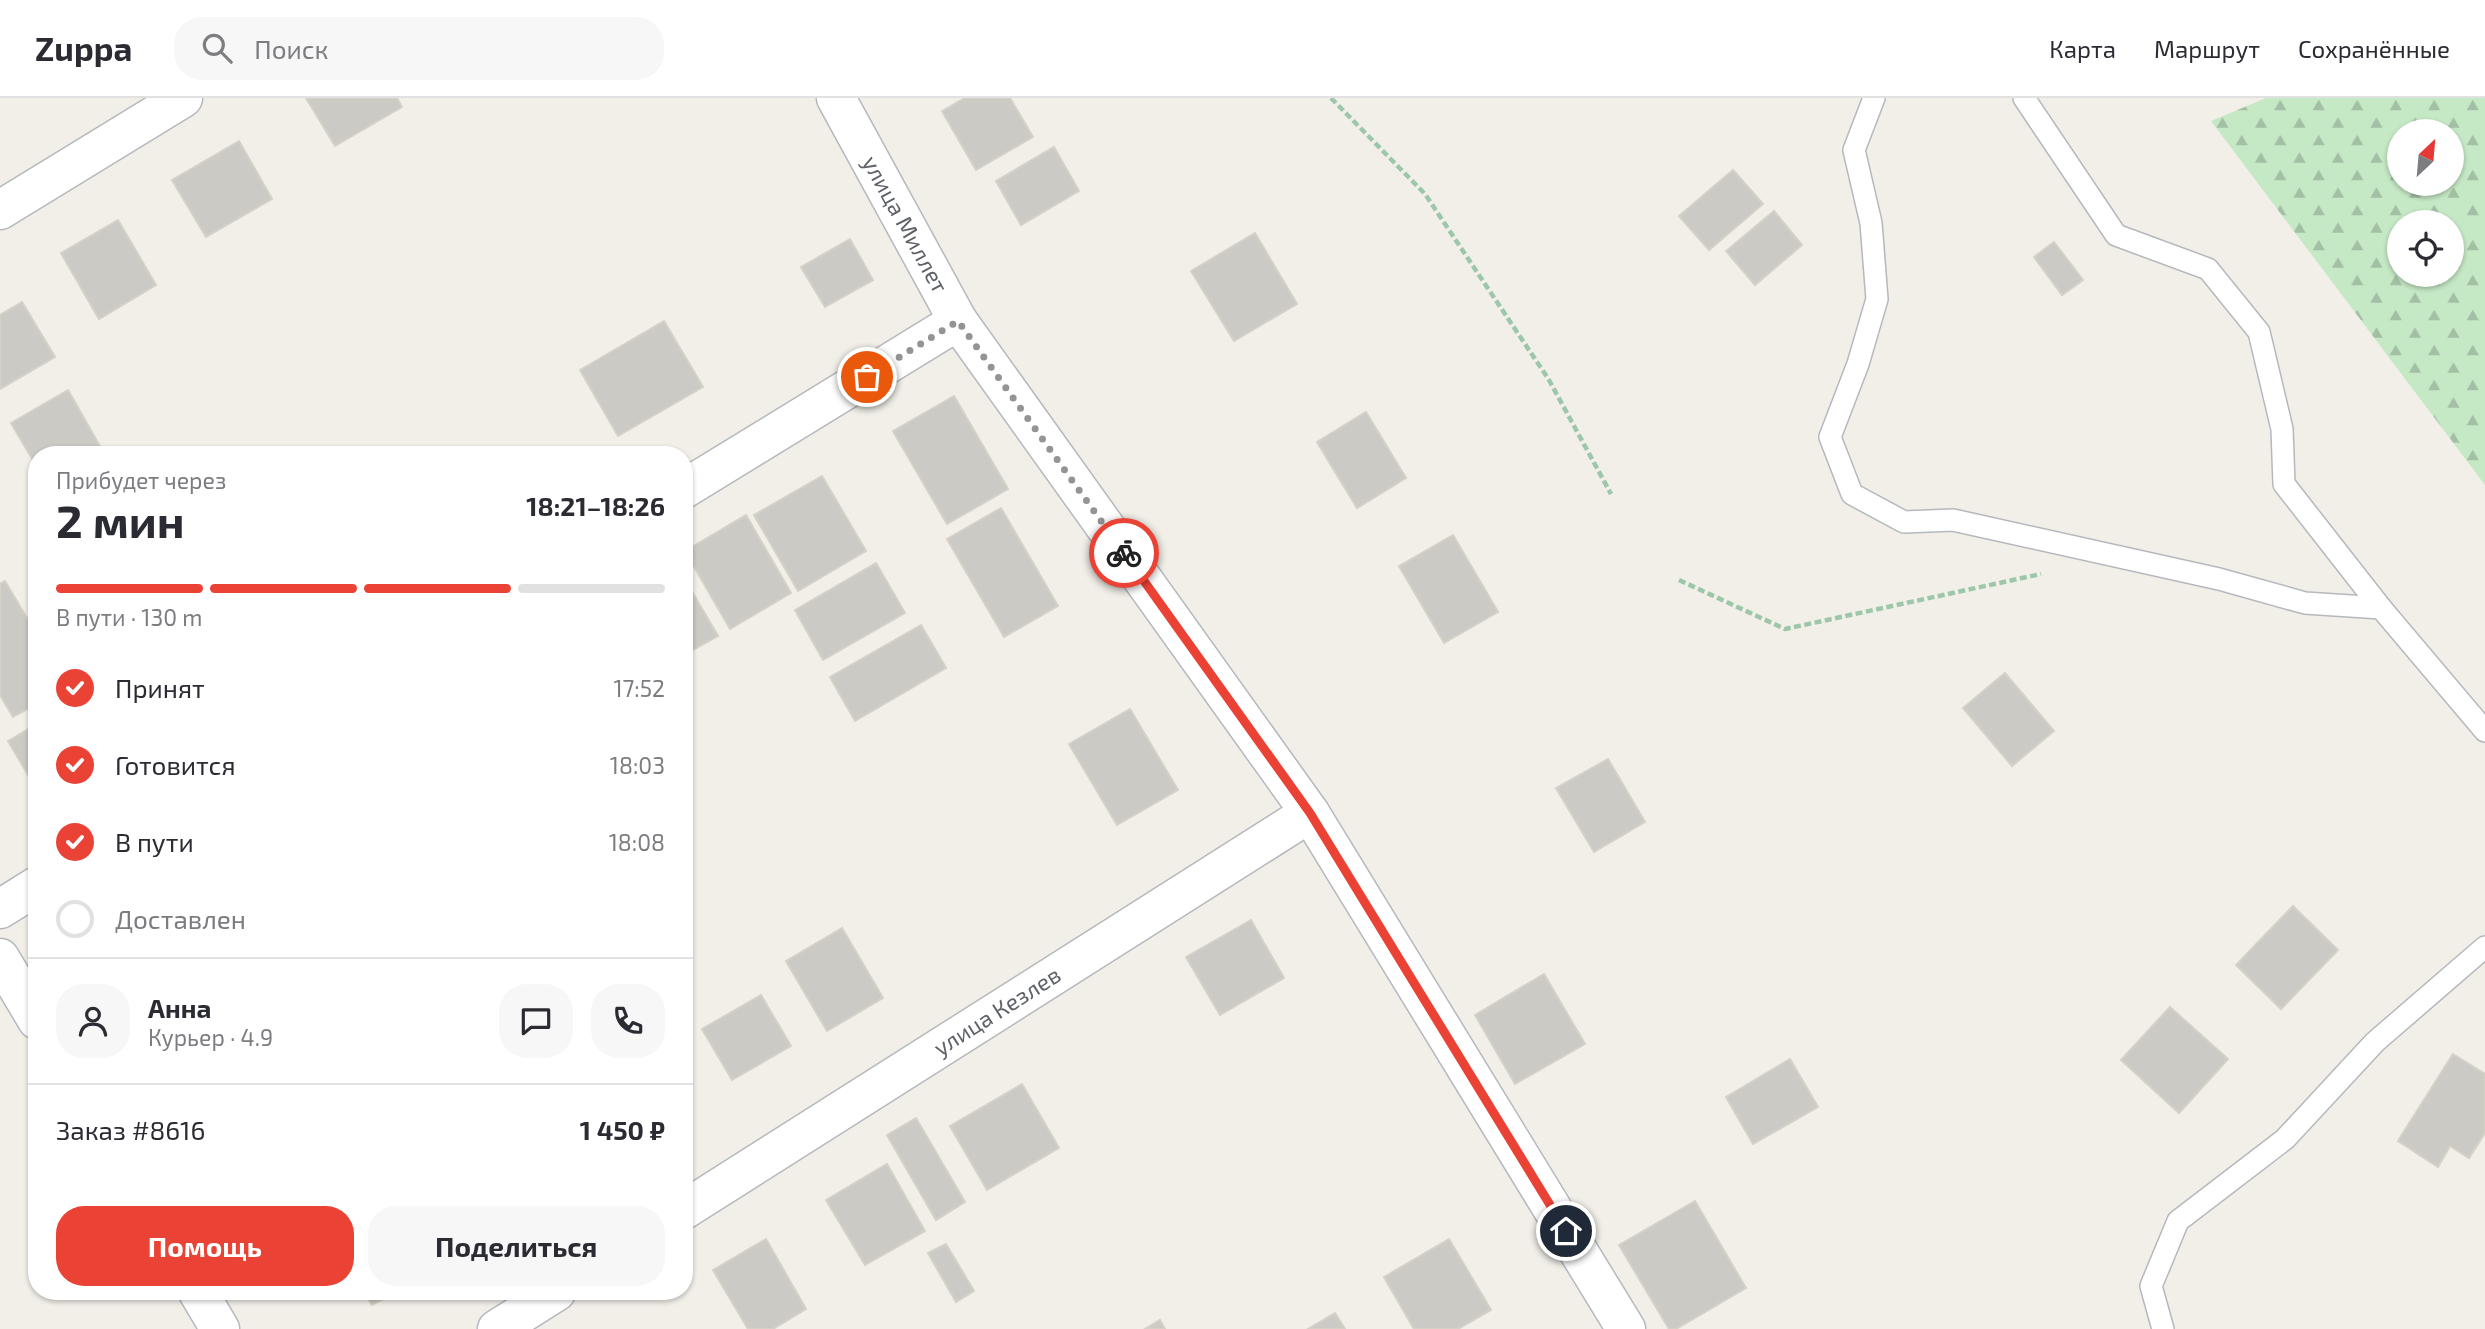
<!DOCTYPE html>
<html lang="ru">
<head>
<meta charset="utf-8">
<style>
  body { margin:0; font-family:"Exo 2",sans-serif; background:#f7f7f7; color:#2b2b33; height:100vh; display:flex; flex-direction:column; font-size:26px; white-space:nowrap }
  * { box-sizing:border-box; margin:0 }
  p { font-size:23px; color:#7c7c81 }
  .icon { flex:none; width:38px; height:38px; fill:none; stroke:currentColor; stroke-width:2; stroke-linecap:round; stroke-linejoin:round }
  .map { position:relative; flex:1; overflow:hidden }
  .drawer { position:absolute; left:28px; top:348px; width:665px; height:854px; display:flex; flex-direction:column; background:#fff; border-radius:28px; box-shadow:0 2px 5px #0004 }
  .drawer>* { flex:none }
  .needle { width:46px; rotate:26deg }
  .buttons { position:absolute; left:2387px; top:21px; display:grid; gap:14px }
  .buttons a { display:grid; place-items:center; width:77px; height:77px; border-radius:50%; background:#fff; box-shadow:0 2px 5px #0004; font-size:35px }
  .pin { position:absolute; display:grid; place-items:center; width:60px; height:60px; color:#fff; margin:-30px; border:4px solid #fff; border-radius:50%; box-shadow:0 2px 7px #0007 }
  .courier { position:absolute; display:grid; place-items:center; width:70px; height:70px; margin:-35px; border:5px solid #ea4335; border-radius:50%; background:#fff; color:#222; box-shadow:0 2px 9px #0007 }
  .summary em { font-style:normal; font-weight:700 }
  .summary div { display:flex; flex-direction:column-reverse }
  .summary { display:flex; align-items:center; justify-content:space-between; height:119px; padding:0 28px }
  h1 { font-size:46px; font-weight:700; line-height:52px }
  .bar { display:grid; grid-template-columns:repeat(4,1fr); gap:10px 7px; align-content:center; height:84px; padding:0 28px }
  .bar i { height:9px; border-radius:5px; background:#e1e1e2 }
  .bar .on { background:#ea4335 }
  .bar p { grid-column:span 4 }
  .line { display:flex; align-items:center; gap:18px; padding:0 28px; border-top:2px solid #e1e1e2 }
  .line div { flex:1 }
  .round { display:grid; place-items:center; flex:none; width:74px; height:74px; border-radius:28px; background:#f7f7f7 }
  ol { padding:0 28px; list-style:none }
  li { display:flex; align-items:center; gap:21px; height:77px }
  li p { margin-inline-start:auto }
  li .icon { padding:7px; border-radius:50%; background:#ea4335; color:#fff; stroke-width:4 }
  li:last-child { color:#7c7c81 }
  li i { width:38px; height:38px; border:4px solid #e1e1e2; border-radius:50% }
  .primary-button { display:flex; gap:14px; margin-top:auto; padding:14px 28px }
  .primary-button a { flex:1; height:80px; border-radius:28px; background:#ea4335; color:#fff; font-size:28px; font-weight:700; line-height:80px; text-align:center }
  .primary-button a+a { background:#f7f7f7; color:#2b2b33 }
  header { display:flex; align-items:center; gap:42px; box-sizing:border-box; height:98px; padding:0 35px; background:#fff; border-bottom:2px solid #e1e1e2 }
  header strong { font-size:33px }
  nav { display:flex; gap:38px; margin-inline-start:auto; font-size:24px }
  .search { width:490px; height:63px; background:#f7f7f7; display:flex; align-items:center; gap:18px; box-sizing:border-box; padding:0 24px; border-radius:28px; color:#7c7c81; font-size:26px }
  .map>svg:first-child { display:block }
  .forest { fill:url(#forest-firs); fill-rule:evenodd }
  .building { fill:#cccac5; stroke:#d6d1c6; stroke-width:2 }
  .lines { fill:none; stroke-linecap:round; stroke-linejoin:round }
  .lane-casing { stroke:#b5b8bc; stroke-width:24 }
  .street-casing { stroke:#b5b8bc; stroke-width:41 }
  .path { stroke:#9cc7a9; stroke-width:4.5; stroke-dasharray:7 3.5; stroke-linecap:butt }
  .lane { stroke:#fff; stroke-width:21 }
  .street { stroke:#fff; stroke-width:38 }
  .done { stroke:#929495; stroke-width:7; stroke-dasharray:0 12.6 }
  .route { stroke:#ea4335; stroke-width:9 }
  .labels { text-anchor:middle; stroke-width:6; stroke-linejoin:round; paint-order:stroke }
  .street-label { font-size:23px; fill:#5f6368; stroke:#fff }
</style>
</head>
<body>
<header>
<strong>Zuppa</strong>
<div class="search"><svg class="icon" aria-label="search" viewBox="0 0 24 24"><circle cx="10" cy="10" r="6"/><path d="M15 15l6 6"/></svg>Поиск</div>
<nav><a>Карта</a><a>Маршрут</a><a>Сохранённые</a></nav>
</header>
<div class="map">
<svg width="2485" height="1231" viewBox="0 0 2485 1231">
  <defs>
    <pattern id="forest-firs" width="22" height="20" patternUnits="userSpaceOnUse" patternTransform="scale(1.75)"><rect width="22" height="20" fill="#c5e8c5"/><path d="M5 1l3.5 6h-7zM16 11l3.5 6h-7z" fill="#a3c0a4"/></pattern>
  </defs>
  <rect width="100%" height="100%" fill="#f1efe8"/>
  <path class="forest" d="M2266,0H2485V387L2211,23ZM2399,33H2452V86H2399ZM2399,124H2452V177H2399Z"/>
  <g class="building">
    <path d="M306,0H397L402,9L335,48Z"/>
    <path d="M965,0H1010L1033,39L976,72L942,13Z"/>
    <path d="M239,43L272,101L206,139L172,82Z"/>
    <path d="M1054,49L1079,93L1021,127L996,83Z"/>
    <path d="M1733,72L1763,106L1709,152L1679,118Z"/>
    <path d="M1774,113L1802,147L1755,187L1726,153Z"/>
    <path d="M118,122L156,187L99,221L61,155Z"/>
    <path d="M1255,135L1297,206L1234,243L1191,173Z"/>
    <path d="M850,141L873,182L825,209L801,169Z"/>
    <path d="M2054,144L2083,182L2062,197L2034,159Z"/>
    <path d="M22,204L55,259L0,291V217Z"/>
    <path d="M664,223L703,289L618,338L580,272Z"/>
    <path d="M68,292L105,357H37V369L11,325Z"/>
    <path d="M954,298L1008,391L947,426L893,333Z"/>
    <path d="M1366,314L1406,380L1357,410L1317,344Z"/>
    <path d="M484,350L488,357H472Z"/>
    <path d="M822,378L866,453L798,493L754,417Z"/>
    <path d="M1001,410L1058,508L1004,539L947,441Z"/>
    <path d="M746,417L791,495L730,531L685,453Z"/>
    <path d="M1453,437L1498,514L1444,545L1399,468Z"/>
    <path d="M876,465L905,515L823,562L795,512Z"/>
    <path d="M684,480L718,538L684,557Z"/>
    <path d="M5,483L37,537V606L13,619L0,597V486Z"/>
    <path d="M921,527L946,570L855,623L830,579Z"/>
    <path d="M2005,575L2054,633L2012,668L1963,610Z"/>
    <path d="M1130,611L1178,692L1117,727L1069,646Z"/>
    <path d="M37,626V692L8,643Z"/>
    <path d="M1608,661L1645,724L1594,754L1556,690Z"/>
    <path d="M2293,808L2338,852L2281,911L2236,867Z"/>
    <path d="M1251,822L1284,880L1220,917L1186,859Z"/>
    <path d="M842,830L883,900L827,933L786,863Z"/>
    <path d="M1544,876L1585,946L1515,986L1475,917Z"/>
    <path d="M761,897L791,948L732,982L702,931Z"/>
    <path d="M2170,909L2228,961L2179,1015L2121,962Z"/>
    <path d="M2453,956L2485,976V1035L2469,1060L2450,1048L2438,1069L2398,1043Z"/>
    <path d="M1790,961L1818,1009L1753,1046L1726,999Z"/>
    <path d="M1022,986L1059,1050L987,1092L950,1028Z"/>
    <path d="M916,1020L965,1104L936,1122L887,1037Z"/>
    <path d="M887,1066L925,1133L865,1167L826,1102Z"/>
    <path d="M1695,1103L1746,1190L1676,1231H1669L1619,1147Z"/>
    <path d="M766,1141L806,1211L773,1231H748L713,1172Z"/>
    <path d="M1449,1141L1491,1212L1458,1231H1414L1384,1179Z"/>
    <path d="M946,1146L974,1193L956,1204L928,1155Z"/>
    <path d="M364,1194H396L372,1207Z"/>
    <path d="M1335,1215L1345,1231H1308Z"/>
    <path d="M1160,1222L1165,1231H1145Z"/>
  </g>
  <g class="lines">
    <defs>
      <g id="lane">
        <path d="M1874,0L1854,52L1871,125L1877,201L1858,266L1830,339L1852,396L1904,424L1953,422L2219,481L2305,505L2381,510"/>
        <path d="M2024,0L2116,137L2208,171L2259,234L2282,331L2284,386L2381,510L2485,633"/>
        <path d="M2163,1231L2151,1188L2178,1123L2285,1041L2375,944L2485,849"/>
      </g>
      <g id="street">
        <path id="s1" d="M836,0L958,223L1310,715L1626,1231"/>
        <path d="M0,112L183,0"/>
        <path d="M684,391L958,223"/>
        <path d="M0,811L37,788"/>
        <path d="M0,860L37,922"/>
        <path id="s2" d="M684,1112L1310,715"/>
        <path d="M198,1194L220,1231"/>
        <path d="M497,1231L556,1194"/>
      </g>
    </defs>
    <use href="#lane" class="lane-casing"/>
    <use href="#street" class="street-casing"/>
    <g class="path">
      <path d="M1331,0L1425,96L1549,282L1611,396"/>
      <path d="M1679,482L1785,531L2041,476"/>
    </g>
    <use href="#lane" class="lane"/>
    <use href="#street" class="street"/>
  </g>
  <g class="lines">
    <path class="done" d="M867,279L958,223L1124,455"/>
    <path class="route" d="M1124,455L1310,715L1566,1133"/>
  </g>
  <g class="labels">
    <g class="street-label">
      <text dy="8" stroke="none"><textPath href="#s1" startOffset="144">улица Миллет</textPath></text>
      <text dy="8" stroke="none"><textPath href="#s2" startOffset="371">улица Кезлев</textPath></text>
    </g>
  </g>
</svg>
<div class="buttons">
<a><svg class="needle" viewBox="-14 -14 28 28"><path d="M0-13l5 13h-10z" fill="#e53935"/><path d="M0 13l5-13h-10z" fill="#7c7c81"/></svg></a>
<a><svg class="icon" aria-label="locate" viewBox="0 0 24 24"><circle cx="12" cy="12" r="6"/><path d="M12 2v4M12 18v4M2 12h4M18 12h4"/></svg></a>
</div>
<div class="pin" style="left:867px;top:279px;background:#ea580c"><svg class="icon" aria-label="bag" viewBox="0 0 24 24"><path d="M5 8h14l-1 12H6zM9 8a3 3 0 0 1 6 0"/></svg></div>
<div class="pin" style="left:1566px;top:1133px;background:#1f2937"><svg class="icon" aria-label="home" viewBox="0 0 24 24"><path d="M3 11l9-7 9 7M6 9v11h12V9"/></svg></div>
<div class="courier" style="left:1124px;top:455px"><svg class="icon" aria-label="bike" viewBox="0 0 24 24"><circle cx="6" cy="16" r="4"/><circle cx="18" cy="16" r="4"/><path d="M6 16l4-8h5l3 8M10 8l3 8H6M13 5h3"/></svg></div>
<section class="drawer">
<div class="summary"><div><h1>2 мин</h1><p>Прибудет через</p></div><em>18:21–18:26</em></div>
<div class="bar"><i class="on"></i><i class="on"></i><i class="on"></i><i></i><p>В пути · 130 m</p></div>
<ol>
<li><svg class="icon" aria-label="check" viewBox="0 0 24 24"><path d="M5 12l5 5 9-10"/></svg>Принят<p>17:52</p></li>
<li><svg class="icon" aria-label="check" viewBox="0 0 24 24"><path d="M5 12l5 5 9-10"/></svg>Готовится<p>18:03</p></li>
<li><svg class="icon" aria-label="check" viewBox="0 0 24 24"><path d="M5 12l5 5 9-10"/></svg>В пути<p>18:08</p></li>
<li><i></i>Доставлен</li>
</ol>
<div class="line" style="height:126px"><a class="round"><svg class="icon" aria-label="person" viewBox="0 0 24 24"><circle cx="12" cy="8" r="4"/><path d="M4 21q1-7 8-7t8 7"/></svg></a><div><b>Анна</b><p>Курьер · 4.9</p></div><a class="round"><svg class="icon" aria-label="chat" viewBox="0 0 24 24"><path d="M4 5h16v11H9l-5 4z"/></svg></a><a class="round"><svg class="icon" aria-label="phone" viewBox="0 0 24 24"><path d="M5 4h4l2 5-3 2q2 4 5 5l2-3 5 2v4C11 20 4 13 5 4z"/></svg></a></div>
<div class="line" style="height:91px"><div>Заказ #8616</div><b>1 450 ₽</b></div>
<div class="primary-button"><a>Помощь</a><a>Поделиться</a></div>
</section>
</div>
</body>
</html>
